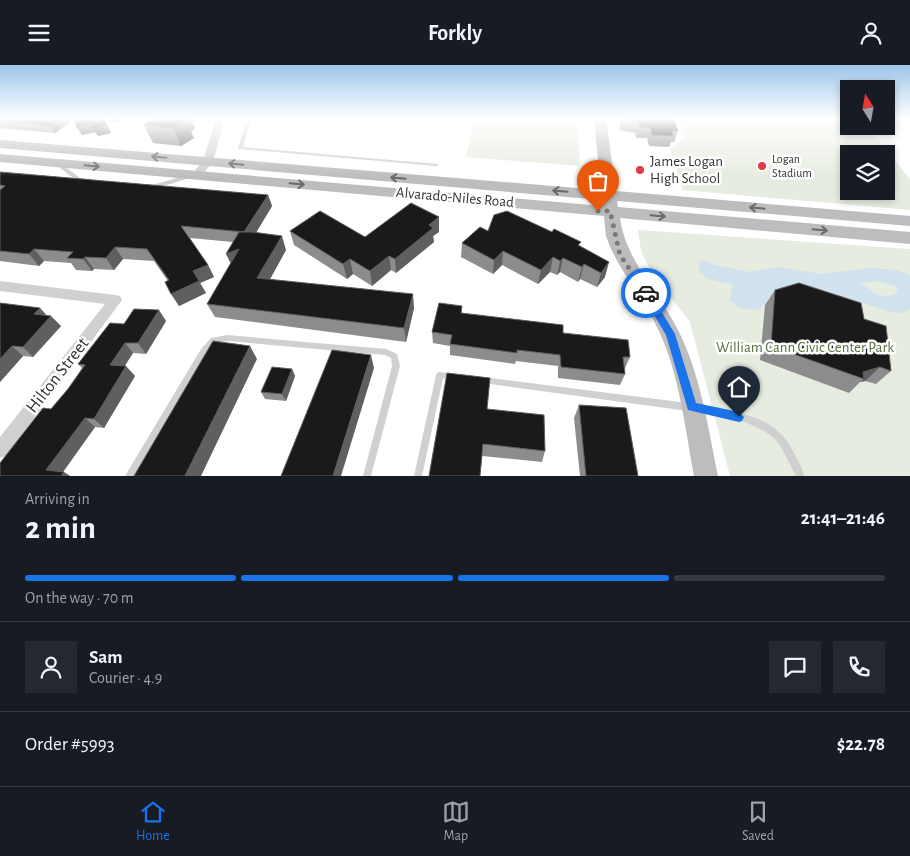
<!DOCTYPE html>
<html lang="en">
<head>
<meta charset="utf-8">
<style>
  body { margin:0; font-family:"Alegreya Sans",sans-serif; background:#242831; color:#f1f3f6; height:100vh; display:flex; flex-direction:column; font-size:19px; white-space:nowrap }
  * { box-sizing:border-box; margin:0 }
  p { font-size:16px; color:#9ea1a6 }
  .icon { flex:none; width:28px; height:28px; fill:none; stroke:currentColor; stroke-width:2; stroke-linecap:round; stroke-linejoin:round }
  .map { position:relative; height:411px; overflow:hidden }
  .drawer { display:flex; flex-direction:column; background:#171b24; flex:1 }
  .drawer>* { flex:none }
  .needle { width:32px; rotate:349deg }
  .controls { position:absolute; left:840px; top:15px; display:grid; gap:10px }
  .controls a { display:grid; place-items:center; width:55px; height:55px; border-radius:0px; background:#171b24; box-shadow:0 2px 8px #0003; font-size:25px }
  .pin { position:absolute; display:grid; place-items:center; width:42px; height:42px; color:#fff; margin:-51px -21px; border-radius:50% 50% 50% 0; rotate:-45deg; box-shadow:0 0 5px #0007 }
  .pin .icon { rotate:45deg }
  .courier { position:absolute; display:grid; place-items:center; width:50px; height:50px; margin:-25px; border:4px solid #1a73e8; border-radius:50%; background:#fff; color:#222; box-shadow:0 1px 6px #0007 }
  .headline em { font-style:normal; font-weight:700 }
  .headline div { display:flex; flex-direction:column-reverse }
  .headline { display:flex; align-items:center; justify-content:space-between; height:85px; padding:0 25px }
  h1 { font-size:32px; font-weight:700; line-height:38px }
  .bar { display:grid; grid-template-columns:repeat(4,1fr); gap:8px 5px; align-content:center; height:60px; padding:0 25px }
  .bar i { height:6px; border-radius:4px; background:#363941 }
  .bar .active { background:#1a73e8 }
  .bar p { grid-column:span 4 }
  .line { display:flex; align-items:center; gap:12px; padding:0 25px; border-top:1px solid #363941 }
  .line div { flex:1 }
  .round { display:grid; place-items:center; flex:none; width:52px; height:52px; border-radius:0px; background:#242831 }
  header { display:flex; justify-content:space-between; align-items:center; height:65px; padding:0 25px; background:#171b24; font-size:22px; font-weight:700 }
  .tabs { display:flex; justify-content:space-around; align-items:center; height:70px; border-top:1px solid #363941; background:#171b24; font-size:14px; color:#9ea1a6 }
  .tabs a { display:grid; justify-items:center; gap:2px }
  .tabs .active { color:#1a73e8 }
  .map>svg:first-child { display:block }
  .green { fill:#e6ecdf; fill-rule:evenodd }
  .water { fill:#cfe2ee; fill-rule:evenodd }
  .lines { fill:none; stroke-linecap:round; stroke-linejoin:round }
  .lane { fill:#d0d0d0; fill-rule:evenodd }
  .street { fill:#d0d0d0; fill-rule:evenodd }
  .secondary { fill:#bdbdbd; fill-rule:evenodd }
  .wall { fill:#8c8c8c }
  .shaded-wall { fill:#5f5f5f }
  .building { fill:#1a1a1a; stroke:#5f5f5f }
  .oneway { stroke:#6a6a6a }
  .route { fill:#1a73e8 }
  .done { stroke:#7a7a7a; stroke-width:5; stroke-dasharray:0 9 }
  .poi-dot { fill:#e63946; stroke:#fff; stroke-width:2 }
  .labels { text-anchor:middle; stroke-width:5; stroke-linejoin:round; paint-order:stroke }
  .far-poi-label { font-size:12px; fill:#333; stroke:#fff; text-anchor:start }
  .poi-label { font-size:15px; fill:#333; stroke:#fff; text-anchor:start }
  .street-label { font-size:15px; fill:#333; stroke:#fff }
  .park-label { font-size:15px; fill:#56703f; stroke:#fff }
  .near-street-label { font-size:18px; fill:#333; stroke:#fff }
</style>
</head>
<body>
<header><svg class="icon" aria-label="menu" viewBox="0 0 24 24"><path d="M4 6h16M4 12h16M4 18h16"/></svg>Forkly<svg class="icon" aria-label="person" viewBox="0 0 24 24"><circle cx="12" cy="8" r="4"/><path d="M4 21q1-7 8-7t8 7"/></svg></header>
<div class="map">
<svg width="910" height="411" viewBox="0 0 910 411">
  <rect width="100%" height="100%" fill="#fff"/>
  <g class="green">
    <path d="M474,54H577L580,101L466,92Z"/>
    <path d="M679,54H849V61H867L910,114V145L683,125L670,84L685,73ZM849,89H886V126H849Z"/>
    <path d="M638,165L910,184V411H730L690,257L652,208L641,186Z"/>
  </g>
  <path class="water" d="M703,195L712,199L748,207L777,202L822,209L871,203L896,205L910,210V244L901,248H895C856,237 822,219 781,232C772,236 765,237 758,245L741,243L729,236L733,220L708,214L699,207V196ZM877,216L897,221V226L894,230L880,231L860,218Z"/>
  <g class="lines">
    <g class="lane">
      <path d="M247,54H251L243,82L437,99L439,100L437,101L238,84V83Z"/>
      <path d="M55,97H59L80,113H85L88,115L85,117L77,116L55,99Z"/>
      <path d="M191,109L193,110V112C181,115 158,125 147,121L148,120L156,119Z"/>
      <path d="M227,270L386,284L397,289L400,301L371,411H363L392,301L391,293L385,290L227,276L216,278L207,288L134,411H125L201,284L211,273Z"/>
      <path d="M440,307L456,309L457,311L456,313L453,314L443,313L422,411H414L436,310L437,308Z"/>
      <path d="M483,312L688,338L691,339L692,342L691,345L688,346L483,318L480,317L479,315L480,313Z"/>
      <path d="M698,340C725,345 758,348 779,367C786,373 791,382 795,390C798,396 803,404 804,411H796L781,382L774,373L764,366L745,357L695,347L694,344L695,341Z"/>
    </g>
    <g class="street">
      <path d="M216,54H224L213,97L200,112H192L191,110L203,96Z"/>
      <path d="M0,216L115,230L120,231L122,235L6,391L0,393V372L105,239L0,226Z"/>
    </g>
    <path class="secondary" d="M594,54H606L616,126L910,151V161L617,136L618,142L910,167V179L620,153C626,197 660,227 679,267C701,312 708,362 718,411H694C685,363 680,312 659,266C646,238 625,213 611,184L606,171L604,151L0,97V89L603,141L602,135L0,83V75L601,125Z"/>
  </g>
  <g class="wall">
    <path d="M0,54H104L111,68L98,71L95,67L82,70L74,54L55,68L0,63Z"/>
    <path d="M151,54H197L193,58L195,63L191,67L194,73L181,81L153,78L144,60Z"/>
    <path d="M621,54H674L678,66L674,77H671L669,82L649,81L647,73H636L635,68L619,65Z"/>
    <path d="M0,107L268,130L272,141L256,168L286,185L270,214L414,243L406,277L215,252L207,239L231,198L233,177L190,173L208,200L214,212L200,218L206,228L179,241L168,216L154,196L123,194L114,205L94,204L92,206L76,205L71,198L44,196L39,201L0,196Z"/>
    <path d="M290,166L365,172L439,167L433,171L434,177L396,208L391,205L372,221L353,209L347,214L294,180Z"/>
    <path d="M488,166L552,167L580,181L605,212L597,222L580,214L578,217L560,207L557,210L550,207L538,219L502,200L493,209L461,192L462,178Z"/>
    <path d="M775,225L864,254L891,306L876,319L865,316L860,317L849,328L760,295L765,240Z"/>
    <path d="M0,238L40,243L47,251L61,261L33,292L23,291L0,317Z"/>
    <path d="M462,241V248L563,268L630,292L625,303H624L625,309L620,320L558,313V301L516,296L515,299L450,290V281L433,278L432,267Z"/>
    <path d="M166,256L146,289L133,288L124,301L135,311L104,363L95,362L63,407L70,411H0L51,344L68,324L82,303L78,299L124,259Z"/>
    <path d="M292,304L295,311L286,336L265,334L261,327Z"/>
    <path d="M579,340L638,411H580L574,353Z"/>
    <path d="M487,344L545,386L542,397L482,391Z"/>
  </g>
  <g class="shaded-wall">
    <path d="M60,54H74L55,68L51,61Z"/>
    <path d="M104,54L111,68L98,71L95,67L82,70L77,63Z"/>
    <path d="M110,54H124V55L112,58Z"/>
    <path d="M182,54H197L193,58L195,63L191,67L194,73L181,81L173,63Z"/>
    <path d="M268,130L272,141L249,179L244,167Z"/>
    <path d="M439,152V167L433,171L434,177L396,208L395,194L429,160Z"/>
    <path d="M282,171L286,185L263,227L257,213Z"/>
    <path d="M115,182L123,194L114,205L106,193Z"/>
    <path d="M34,184L44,196L39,201L29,189Z"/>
    <path d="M239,184L233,203L226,189Z"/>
    <path d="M503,186L502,200L493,209L494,195Z"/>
    <path d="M389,191L391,205L372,221L370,206Z"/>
    <path d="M85,192L94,204L92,206L83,194Z"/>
    <path d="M553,192L550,207L538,219L541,205Z"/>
    <path d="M563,193L560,207L557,210L560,196Z"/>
    <path d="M350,194L353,209L347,214L343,199Z"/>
    <path d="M609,197L605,212L597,222L601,208Z"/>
    <path d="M584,199L580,214L578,217L582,202Z"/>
    <path d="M208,200L214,212L200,218L206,228L179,241L171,229L193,206Z"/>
    <path d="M413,229L414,243L406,277L404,263Z"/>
    <path d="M40,243L49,253L34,249Z"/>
    <path d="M159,245L166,256L146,289L138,278Z"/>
    <path d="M51,251L61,261L33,292L23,282Z"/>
    <path d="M125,278L133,288L119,310L110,300Z"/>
    <path d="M12,281L23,291L0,317V294Z"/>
    <path d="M250,281L257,294L201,411H185Z"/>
    <path d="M371,290L374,303L341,411H333Z"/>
    <path d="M126,301L135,311L104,363L94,354Z"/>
    <path d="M880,302L865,316L860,317L864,314L863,307Z"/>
    <path d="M292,304L295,311L286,336L282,329Z"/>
    <path d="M85,353L95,362L60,411L46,405Z"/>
    <path d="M64,407L70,411H61Z"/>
  </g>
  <g class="building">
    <path d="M0,54H60L51,61L0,56Z"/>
    <path d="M74,54H104L107,60L93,64L91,59L77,63Z"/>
    <path d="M151,54H184L186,55L173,63L144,60Z"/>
    <path d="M622,54H674L678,66H672L673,71L652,70L650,63L639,62L638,57Z"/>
    <path d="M0,107L268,130L244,167L181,161L208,200L193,206L199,216L171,229L165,217L169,215L147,184L115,182L106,193L85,192L83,194L67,193L73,187L34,184L29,189L0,186V125L5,121L0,120Z"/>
    <path d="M411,138L439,152L429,160L433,163L395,194L389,191L370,206L350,194L343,199L290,166L320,146L365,172Z"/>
    <path d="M507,146L552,167L554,164L581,177L578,180L609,197L601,208L584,199L582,202L563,193L560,196L553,192L541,205L503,186L494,195L462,178L480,162L488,166L494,150Z"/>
    <path d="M239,167H252L282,171L257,213L413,229L404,263L207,239L239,184L226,189Z"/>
    <path d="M799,218L861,238L864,254L886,261L891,306L880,302L863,307L864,314L771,281L775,225Z"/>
    <path d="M0,238L40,243L34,249L51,251L23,282L12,281L0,294Z"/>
    <path d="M439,238L462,241L461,248L563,260V268L628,275L630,292H623L625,309L561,302L560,290L517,285V288L450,279L452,270L432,267Z"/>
    <path d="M134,244L159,245L138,278H125L110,300L126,301L94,354L85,353L46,405L64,407L61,411H0V398L43,343L51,344L68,324L85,300L78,299L110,258L124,259Z"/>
    <path d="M213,276L250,281L185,411H134Z"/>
    <path d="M332,285L371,290L333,411H281Z"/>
    <path d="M272,302L292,304L282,329L261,327Z"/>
    <path d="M447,308L490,313L487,344L544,350L545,386L483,379L480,411H429Z"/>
    <path d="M579,340L626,343L638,411H586Z"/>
  </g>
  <defs><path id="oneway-shaft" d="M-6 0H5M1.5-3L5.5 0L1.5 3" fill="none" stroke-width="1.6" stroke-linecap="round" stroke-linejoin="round" transform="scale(1.25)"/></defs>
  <g class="oneway">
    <use href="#oneway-shaft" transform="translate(159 92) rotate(-175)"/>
    <use href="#oneway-shaft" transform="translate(236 99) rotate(-175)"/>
    <use href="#oneway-shaft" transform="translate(92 101) rotate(5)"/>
    <use href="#oneway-shaft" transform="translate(398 113) rotate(-175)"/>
    <use href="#oneway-shaft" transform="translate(297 119) rotate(5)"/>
    <use href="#oneway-shaft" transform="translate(560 126) rotate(-175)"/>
    <use href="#oneway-shaft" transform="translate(757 143) rotate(-175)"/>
    <use href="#oneway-shaft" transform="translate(658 151) rotate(5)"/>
    <use href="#oneway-shaft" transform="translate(820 165) rotate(5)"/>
  </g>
  <linearGradient id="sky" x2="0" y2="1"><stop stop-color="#9ec6ea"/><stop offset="0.48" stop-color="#fff"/><stop offset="1" stop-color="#fff" stop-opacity="0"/></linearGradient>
  <rect width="910" height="112" fill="url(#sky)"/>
  <path class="route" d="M646,225L649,226L675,269L696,338L739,347L744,352L742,356L739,357L688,345L666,270L641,228Z"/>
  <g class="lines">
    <path class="done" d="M598,146H610L620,190L646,228"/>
  </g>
  <g class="poi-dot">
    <circle cx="762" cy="101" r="5"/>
    <circle cx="640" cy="105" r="5"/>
  </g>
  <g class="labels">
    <g class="far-poi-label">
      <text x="772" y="98">Logan<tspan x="772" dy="14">Stadium</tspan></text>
    </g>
    <g class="poi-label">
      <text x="650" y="101">James Logan<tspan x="650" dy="17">High School</tspan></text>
    </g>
    <g class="street-label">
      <text transform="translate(455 132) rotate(5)" y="5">Alvarado-Niles Road</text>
    </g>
    <g class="park-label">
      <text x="805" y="287">William Cann Civic Center Park</text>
    </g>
    <g class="near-street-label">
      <text transform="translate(57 310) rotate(-52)" y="6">Hilton Street</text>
    </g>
  </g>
</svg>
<div class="controls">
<a><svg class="needle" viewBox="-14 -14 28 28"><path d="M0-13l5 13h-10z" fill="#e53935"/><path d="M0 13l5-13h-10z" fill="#9ea1a6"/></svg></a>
<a><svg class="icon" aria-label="layers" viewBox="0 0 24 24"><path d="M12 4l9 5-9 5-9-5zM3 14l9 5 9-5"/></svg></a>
</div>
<div class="pin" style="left:598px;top:146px;background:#ea580c"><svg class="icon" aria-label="bag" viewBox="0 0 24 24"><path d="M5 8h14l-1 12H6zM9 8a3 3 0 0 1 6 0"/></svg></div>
<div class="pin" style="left:739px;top:352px;background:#1f2937"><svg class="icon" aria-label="home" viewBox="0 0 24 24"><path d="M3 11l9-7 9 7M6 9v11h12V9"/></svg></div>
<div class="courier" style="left:646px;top:228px"><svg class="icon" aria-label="car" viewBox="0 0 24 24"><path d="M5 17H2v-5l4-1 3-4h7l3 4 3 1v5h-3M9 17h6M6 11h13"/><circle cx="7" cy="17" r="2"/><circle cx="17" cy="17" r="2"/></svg></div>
</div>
<section class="drawer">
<div class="headline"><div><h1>2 min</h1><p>Arriving in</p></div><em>21:41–21:46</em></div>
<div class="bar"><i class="active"></i><i class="active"></i><i class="active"></i><i></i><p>On the way · 70 m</p></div>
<div class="line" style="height:90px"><a class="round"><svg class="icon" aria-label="person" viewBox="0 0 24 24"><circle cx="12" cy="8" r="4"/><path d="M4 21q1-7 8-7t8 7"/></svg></a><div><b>Sam</b><p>Courier · 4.9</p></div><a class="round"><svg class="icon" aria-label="chat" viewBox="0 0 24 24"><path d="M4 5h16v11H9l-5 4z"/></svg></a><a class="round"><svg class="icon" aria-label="phone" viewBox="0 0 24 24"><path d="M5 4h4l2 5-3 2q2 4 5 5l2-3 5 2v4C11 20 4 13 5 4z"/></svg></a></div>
<div class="line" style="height:65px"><div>Order #5993</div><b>$22.78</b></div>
</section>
<nav class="tabs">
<a class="active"><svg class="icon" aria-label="home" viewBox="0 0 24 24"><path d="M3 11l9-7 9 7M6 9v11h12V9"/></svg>Home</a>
<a><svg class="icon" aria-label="map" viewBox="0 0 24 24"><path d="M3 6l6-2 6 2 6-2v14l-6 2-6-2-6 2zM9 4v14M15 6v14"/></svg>Map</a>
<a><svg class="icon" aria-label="saved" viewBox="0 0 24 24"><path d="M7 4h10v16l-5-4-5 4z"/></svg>Saved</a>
</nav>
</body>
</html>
